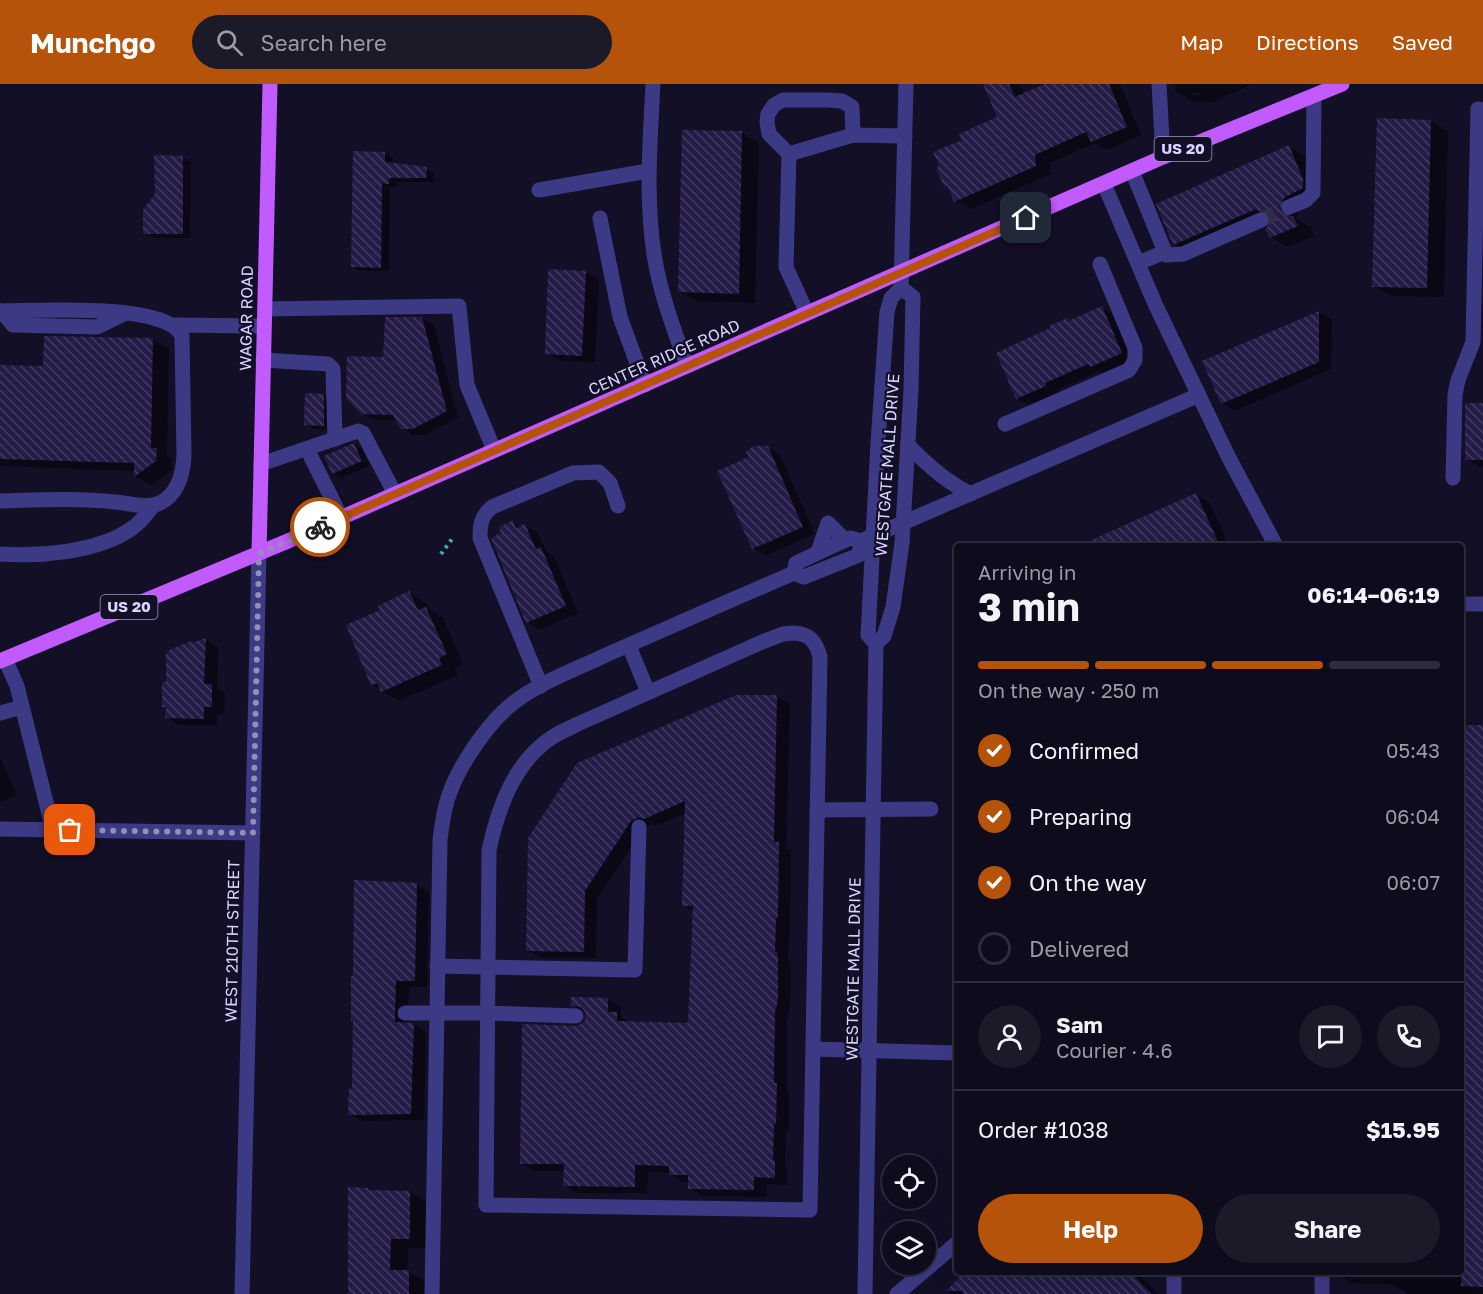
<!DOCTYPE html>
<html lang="en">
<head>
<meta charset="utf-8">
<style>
  body { margin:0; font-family:"Golos Text",sans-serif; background:#1c1929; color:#f1f3f6; height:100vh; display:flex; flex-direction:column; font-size:22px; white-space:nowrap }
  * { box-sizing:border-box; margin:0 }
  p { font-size:20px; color:#9b9ba3 }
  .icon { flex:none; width:33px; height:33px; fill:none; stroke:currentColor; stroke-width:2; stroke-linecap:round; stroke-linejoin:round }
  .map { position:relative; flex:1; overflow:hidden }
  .side { position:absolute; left:954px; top:459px; width:510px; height:732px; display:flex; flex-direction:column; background:#0e0b1c; border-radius:6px; box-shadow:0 6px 24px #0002,0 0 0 2px #2e2b3b }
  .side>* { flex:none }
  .controls { position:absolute; left:882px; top:1071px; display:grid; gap:12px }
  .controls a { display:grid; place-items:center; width:54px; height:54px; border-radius:50%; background:#0e0b1c; box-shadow:0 6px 24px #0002,0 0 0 2px #2e2b3b; font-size:30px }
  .pin { position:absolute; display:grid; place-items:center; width:51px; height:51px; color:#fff; margin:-26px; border-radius:12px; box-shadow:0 3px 9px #0006 }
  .courier { position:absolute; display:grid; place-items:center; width:60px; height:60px; margin:-30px; border:4px solid #b45309; border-radius:50%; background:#fff; color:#222; box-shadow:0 2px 8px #0007 }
  .head em { font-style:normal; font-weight:700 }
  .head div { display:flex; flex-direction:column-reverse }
  .head { display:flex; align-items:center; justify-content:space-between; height:102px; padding:0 24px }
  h1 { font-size:39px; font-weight:700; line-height:45px }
  .bar { display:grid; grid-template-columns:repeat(4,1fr); gap:9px 6px; align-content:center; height:72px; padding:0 24px }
  .bar i { height:8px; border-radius:4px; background:#2e2b3b }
  .bar .active { background:#b45309 }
  .bar p { grid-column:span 4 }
  .line { display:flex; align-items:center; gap:15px; padding:0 24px; border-top:2px solid #2e2b3b }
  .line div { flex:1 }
  .round { display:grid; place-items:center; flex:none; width:63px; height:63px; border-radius:32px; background:#1c1929 }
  ol { padding:0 24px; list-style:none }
  li { display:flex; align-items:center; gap:18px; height:66px }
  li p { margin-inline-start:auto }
  li .icon { padding:6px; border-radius:50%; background:#b45309; color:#fff; stroke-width:4 }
  li:last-child { color:#9b9ba3 }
  li i { width:33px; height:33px; border:3px solid #2e2b3b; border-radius:50% }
  .button { display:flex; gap:12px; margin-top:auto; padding:12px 24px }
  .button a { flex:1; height:69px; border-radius:36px; background:#b45309; color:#fff; font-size:24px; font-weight:700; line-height:69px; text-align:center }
  .button a+a { background:#1c1929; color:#f1f3f6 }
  header { display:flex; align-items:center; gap:36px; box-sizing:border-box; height:84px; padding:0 30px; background:#b45309; color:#fff }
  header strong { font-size:28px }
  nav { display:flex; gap:33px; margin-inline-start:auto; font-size:21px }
  .search { width:420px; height:54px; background:#1c1929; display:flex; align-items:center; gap:15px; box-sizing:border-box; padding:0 21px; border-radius:33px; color:#9b9ba3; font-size:22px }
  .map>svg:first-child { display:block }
  .shadow { fill:#0007; fill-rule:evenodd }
  .building { fill:url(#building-back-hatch) }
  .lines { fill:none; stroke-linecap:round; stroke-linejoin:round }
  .minor-tunnel { stroke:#312d47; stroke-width:15; stroke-dasharray:15 8; stroke-linecap:butt }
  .path { stroke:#2fb8b0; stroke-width:4; stroke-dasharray:3 4.5; stroke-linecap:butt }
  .minor { stroke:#3d3a85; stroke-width:15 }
  .major { stroke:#c25bff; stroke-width:15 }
  .done { stroke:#948fb3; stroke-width:6; stroke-dasharray:0 10.8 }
  .route { stroke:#b45309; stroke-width:8 }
  .labels { text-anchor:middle; stroke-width:4.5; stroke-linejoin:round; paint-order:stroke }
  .shield { fill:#130f26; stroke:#9e99be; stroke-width:1.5 }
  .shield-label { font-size:15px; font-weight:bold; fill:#d9d4ff }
  .street-label { font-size:16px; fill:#d9d4ff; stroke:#130f26 }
</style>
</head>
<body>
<header>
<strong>Munchgo</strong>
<div class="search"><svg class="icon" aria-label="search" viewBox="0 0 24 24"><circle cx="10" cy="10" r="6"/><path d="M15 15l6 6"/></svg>Search here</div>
<nav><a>Map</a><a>Directions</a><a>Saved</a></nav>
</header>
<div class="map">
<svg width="1483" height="1210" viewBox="0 0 1483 1210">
  <defs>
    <pattern id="building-back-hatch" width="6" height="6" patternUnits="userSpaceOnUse" patternTransform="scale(1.5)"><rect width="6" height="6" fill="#241b47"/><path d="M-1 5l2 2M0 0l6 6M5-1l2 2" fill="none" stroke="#433b63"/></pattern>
  </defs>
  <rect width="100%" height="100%" fill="#130f26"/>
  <g class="shadow">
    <path d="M996,0H1015L1022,4L1024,11L1049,0H1120L1141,51L1107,66L1095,59L1050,79L1051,90L971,125L956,117L950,105L946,103L964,57L999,34Z"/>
    <path d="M1175,0H1252L1211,19L1192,17L1175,7ZM1191,8L1201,9V11H1191Z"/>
    <path d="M1431,37L1448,47L1444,213L1391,212L1374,202Z"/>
    <path d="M742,49L759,59L755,219L697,217L680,208Z"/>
    <path d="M1289,63L1306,73L1320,106V114L1302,122L1296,133L1298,136L1310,143L1314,152L1288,163L1271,153L1272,135L1191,170L1174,160Z"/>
    <path d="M385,69L393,74V81L426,84L434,89V98H397V103H390L389,187H360L352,182Z"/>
    <path d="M182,73L191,78L190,154H153L145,149Z"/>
    <path d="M586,188L599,196L595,278L560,277L547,269Z"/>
    <path d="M1102,224L1114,231L1134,277L1104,290L1100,287L1057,306L1058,309L1030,322L1017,314L1067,236L1070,238Z"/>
    <path d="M1319,228L1332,236L1331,285L1235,327L1222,319L1204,278Z"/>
    <path d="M422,234L434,241L458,334L425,351H413L401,343L398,337L374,336L361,329L385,274Z"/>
    <path d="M153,255L169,265L167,372L172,375V386L151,401L135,392V387L3,382L0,381V282L45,283Z"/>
    <path d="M324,311L332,316V346L314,345L306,340Z"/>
    <path d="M1483,321V384L1466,375Z"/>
    <path d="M354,360L362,365L369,382L341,394L333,389Z"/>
    <path d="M767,363L780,371L815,450L766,471L753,464L751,373Z"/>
    <path d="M1196,411L1210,419L1229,462H1082Z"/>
    <path d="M513,438L521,443L525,441L538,449L546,467L554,472L578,529L540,546L527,538L503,450Z"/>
    <path d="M409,509L426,519L430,526L443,534L463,580L455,584L458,591L399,617L372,601L382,527Z"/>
    <path d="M205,556L218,563L217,604L225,609L224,630H217V641H180L167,633V624L163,622L167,600L194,560Z"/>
    <path d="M777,612L790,620L786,765L791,767L790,841L788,875L791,880L790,924L787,936V1006L789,1007V1047H786L785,1084L787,1085V1101L767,1100V1113L702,1112L689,1104V1098H683L670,1089L648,1088L647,1109H577L564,1101L565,1087H535L522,1080L576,943L586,937V929L572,921L608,915L621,923V932L629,939L690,941L694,827L684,822L686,729L658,741L652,740L644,744L597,815L596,874H541L528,866L529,754Z"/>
    <path d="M1483,643V1210H1408L1391,1200L1352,1199L1335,1188H1461Z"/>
    <path d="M0,674L17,711L0,718Z"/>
    <path d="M416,801L429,808L427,903H409L408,940H413L426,948L424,1036L363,1037L350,1030L353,1006Z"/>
    <path d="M368,1105L371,1107L410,1108L427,1118V1164H408L407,1187L425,1197V1210H350Z"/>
    <path d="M967,1188H1137L1158,1210H954L948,1207Z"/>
  </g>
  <g class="building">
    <path d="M983,0H1009L1015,13L1045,0H1109L1127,43L1091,58L1086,48L1035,71L1036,82L954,118L947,102L945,104L936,84L939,82L933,68L962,56L959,50L997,33Z"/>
    <path d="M1377,34L1431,36L1427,204L1372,203Z"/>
    <path d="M682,46L742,47L739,210L678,208Z"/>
    <path d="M1289,61L1303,95V104L1285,113L1279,122L1284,131L1293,132L1298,142L1270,154L1265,145L1271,138L1270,132L1266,128L1257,127L1256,125L1173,161L1156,120Z"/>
    <path d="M353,67L385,68V78L427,83L426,94H389V100L382,99L381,184L351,183Z"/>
    <path d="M154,71L183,72V150H143V126L155,110Z"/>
    <path d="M548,185L586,187L582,272L545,270Z"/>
    <path d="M1102,222L1122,269L1090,283L1088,280L1045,299L1046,302L1016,315L996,269L1050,244L1049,242L1067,234L1068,237Z"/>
    <path d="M1319,227V278L1221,320L1202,277Z"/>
    <path d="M385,233H422L447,327L413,345H400L393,331L361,330L346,314L347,272L383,273Z"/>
    <path d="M44,252L153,254L151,364H157L156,377L134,393V379L0,375V281L43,282Z"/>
    <path d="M305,309L324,310V342L304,341Z"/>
    <rect x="1465" y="319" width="18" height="57"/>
    <path d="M354,359L362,377L332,390L324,372Z"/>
    <path d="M753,362H768L803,443L752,465L717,387L749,373L746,368Z"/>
    <path d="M1196,409L1220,462H1078Z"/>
    <path d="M513,436L516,444L525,440L536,465L541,463L566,522L526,539L491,454L501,449L499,443Z"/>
    <path d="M409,507L418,526L426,523L447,570L439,574L442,581L381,608L377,599L371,602L346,541L380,526L378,522Z"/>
    <path d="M206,554L204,600H212V623H204V635L165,634L166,623H162V598H166V569L169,568V566L191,557L192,559Z"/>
    <path d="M736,611H777L774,758H779L778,834H776L775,868H777L778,872V916L775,928L774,999H777L776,1040H774L773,1076H775V1094L754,1093V1106L688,1105V1091H669V1082L635,1081V1103L563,1102L564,1080H520L522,940L576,942L581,940L585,937V928L581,923L571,922V913L608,914V928H617V937L688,939L693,822H682L685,717L644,735L639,733L631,737L585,807L584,868L526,867L528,754L577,679Z"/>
    <path d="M1461,641H1483V1203L1461,1202Z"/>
    <path d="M354,796L417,799L415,897H396L395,928V938L414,939L411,1030L348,1031L349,1004H352L353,937H351V892H353Z"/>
    <path d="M348,1103L368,1104V1106L410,1107V1155H391L390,1186H409V1210H348Z"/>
    <path d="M965,1188H1130L1152,1210H962L963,1207H946Z"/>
  </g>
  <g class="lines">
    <path class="minor-tunnel" d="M1261,136L1289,123"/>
    <path class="path" d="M441,470L452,455"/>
    <g class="minor">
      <path d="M653,0C650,59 645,117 655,176C661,212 675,248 687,282"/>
      <path d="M1159,0L1163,73"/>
      <path d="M789,70L769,50L767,38L768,30L774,21L783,16H828L842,17L852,23L853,51"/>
      <path d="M1132,87L1165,168L1167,171L1183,170L1261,136"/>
      <path d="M1104,100L1156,222L1228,372L1276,462"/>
      <path d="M539,106L648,87"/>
      <path d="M1289,123L1306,116L1313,109L1314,12"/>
      <path d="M600,134L620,233L645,301"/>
      <path d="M1138,179L1165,168"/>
      <path d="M901,204L913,213L911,306L902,459L893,523L884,552L876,560L868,551L878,359L887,228L891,214L901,204L906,0"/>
      <path d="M265,225L459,222L467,301L494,366"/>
      <path d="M0,227C34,227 169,218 182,252L184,372C183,390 178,410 160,419C146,425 130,419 115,418C77,414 38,416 0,417"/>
      <path d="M1,227L13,241L97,243L126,229"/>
      <path d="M807,229L786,183L789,70L853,51L905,52"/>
      <path d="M175,241L264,242"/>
      <path d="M263,276L328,280L333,285L335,355"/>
      <path d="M1005,340L1129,286L1135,276V264L1100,180"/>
      <path d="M908,361C927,381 946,398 971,410"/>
      <path d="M307,365L341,433"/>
      <path d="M261,380L358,347L363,349L395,410"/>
      <path d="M1453,394L1455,311L1458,296L1473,258L1478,25L1483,26"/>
      <path d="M861,457L859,471L804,493L794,489L796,479L850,454L861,457L1199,311"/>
      <path d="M818,468L828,439L845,456"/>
      <path d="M0,470C39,473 98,468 131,445C140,439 147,430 153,422"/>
      <path d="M1461,520H1483"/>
      <path d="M792,549C809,549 816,557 820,573L810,1126L486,1121L489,766C498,724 514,679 551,654C560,648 570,644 580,639L762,558L783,550Z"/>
      <path d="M629,562L648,608"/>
      <path d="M5,575L17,602L53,746"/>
      <path d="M541,602L480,454C480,439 481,433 492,423L573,389L599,388L610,399L618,422"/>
      <path d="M0,629L22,623"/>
      <path d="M817,726L931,725"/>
      <path d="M0,745L253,749"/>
      <path d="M437,882L635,886L639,743"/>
      <path d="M405,929H488L576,932"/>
      <path d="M813,965L957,969"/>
      <path d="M242,1210L259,469"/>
      <path d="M432,1210L440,756C442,740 444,723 450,708C460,681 485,644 506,625C534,600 573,587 606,571C669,543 731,516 794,489"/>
      <path d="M865,1210L876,560"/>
      <path d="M897,1210L957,1159"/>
      <path d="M1174,1210V1188"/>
      <path d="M1322,1210V1188"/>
    </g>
    <g class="major">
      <path d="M259,469L270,0"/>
      <path d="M0,577L288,457L1163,73L1342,0"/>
    </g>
  </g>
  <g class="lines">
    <path class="done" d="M70,746L253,749L259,470L320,443"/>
    <path class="route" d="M320,443L1026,134"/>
  </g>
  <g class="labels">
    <g class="shield">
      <rect x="1154.5" y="53" width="57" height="24" rx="4.5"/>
      <rect x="100.5" y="511" width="57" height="24" rx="4.5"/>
    </g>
    <g class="shield-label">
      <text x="1183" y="70">US 20</text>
      <text x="129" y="528">US 20</text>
    </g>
    <g class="street-label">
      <text transform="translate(246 234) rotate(-89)" y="6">WAGAR ROAD</text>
      <text transform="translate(664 273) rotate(-24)" y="6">CENTER RIDGE ROAD</text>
      <text transform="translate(887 381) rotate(-86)" y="6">WESTGATE MALL DRIVE</text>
      <text transform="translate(232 857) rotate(-89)" y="6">WEST 210TH STREET</text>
      <text transform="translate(853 885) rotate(-89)" y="6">WESTGATE MALL DRIVE</text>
    </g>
  </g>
</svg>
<div class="controls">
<a><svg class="icon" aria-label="locate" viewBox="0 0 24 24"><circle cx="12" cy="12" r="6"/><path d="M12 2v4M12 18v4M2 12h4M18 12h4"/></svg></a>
<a><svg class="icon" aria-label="layers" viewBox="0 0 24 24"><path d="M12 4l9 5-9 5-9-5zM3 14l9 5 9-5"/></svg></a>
</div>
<div class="pin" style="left:70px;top:746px;background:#ea580c"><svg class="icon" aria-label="bag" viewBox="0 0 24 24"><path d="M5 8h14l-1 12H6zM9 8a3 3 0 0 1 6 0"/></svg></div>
<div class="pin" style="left:1026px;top:134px;background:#1f2937"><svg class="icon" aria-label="home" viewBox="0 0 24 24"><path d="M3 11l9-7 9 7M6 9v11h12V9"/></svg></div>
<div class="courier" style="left:320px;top:443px"><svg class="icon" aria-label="bike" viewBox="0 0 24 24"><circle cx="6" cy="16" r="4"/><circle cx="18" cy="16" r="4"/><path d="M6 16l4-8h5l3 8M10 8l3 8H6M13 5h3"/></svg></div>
<section class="side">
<div class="head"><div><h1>3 min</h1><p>Arriving in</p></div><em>06:14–06:19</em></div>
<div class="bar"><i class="active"></i><i class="active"></i><i class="active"></i><i></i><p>On the way · 250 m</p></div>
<ol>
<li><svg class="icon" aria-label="check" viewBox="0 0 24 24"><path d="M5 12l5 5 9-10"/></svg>Confirmed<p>05:43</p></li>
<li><svg class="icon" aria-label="check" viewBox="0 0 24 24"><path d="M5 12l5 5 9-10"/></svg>Preparing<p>06:04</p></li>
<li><svg class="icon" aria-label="check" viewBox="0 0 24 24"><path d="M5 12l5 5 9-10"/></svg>On the way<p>06:07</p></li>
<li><i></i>Delivered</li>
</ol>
<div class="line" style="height:108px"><a class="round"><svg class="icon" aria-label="person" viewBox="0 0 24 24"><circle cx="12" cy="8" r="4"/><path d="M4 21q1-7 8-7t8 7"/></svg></a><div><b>Sam</b><p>Courier · 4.6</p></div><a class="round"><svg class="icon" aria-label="chat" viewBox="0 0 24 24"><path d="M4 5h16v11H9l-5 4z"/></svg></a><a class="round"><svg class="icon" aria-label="phone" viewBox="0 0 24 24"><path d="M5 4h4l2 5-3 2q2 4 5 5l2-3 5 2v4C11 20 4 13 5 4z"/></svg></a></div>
<div class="line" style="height:78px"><div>Order #1038</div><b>$15.95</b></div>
<div class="button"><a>Help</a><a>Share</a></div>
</section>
</div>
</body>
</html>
